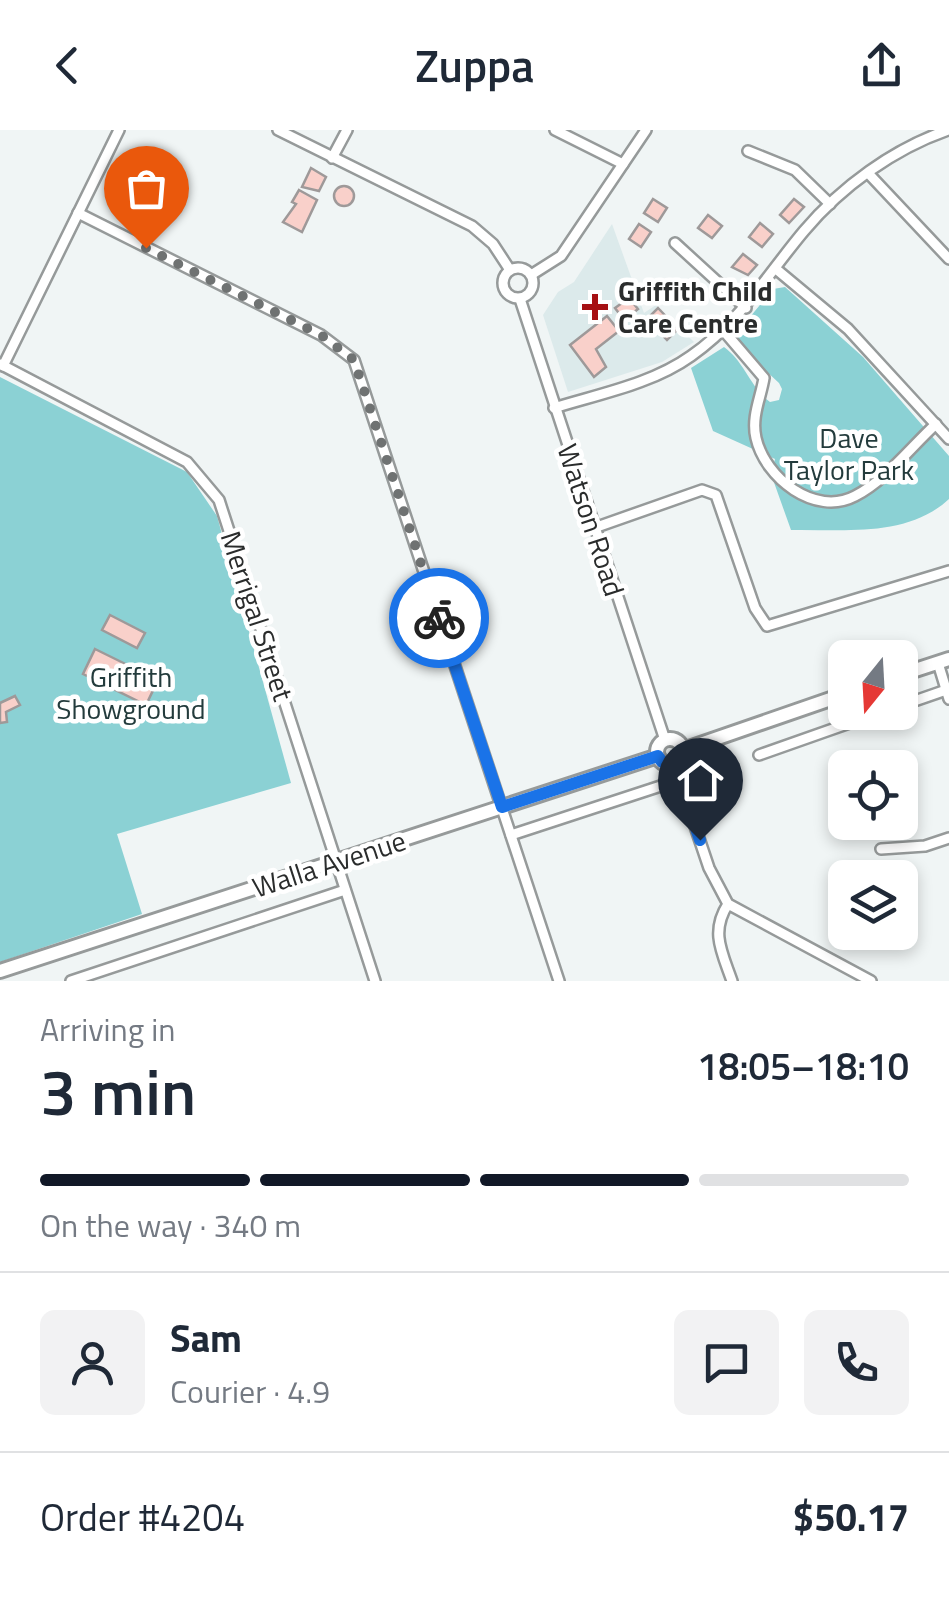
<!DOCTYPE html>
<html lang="en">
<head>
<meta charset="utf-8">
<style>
  body { margin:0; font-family:"Titillium Web",sans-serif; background:#f2f2f3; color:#1f2937; height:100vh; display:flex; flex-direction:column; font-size:38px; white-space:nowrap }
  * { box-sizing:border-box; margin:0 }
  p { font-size:32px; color:#747a83 }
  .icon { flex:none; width:55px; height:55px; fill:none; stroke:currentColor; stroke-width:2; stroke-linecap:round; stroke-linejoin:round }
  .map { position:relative; height:851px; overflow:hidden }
  .side { display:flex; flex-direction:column; background:#fff; flex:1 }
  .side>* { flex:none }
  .needle { width:65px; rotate:198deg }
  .tools { position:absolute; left:828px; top:510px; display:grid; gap:20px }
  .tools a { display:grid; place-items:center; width:90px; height:90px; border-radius:15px; background:#fff; box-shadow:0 5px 15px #0003; font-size:50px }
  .pin { position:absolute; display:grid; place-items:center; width:85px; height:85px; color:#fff; margin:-102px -42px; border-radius:50% 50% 50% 0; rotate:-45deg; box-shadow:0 0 10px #0007 }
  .pin .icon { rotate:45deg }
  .courier { position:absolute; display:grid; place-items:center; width:100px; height:100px; margin:-50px; border:8px solid #1a73e8; border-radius:50%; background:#fff; color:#222; box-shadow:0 2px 12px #0007 }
  .overview em { font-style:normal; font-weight:600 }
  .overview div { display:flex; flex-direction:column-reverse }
  .overview { display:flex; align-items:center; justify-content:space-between; height:170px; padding:0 40px }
  h1 { font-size:65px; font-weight:600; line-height:75px }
  .bar { display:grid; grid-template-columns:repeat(4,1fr); gap:15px 10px; align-content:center; height:120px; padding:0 40px }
  .bar i { height:12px; border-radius:8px; background:#e0e1e3 }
  .bar .current { background:#111827 }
  .bar p { grid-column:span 4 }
  .line { display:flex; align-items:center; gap:25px; padding:0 40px; border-top:2px solid #e0e1e3 }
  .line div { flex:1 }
  .round { display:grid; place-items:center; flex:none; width:105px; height:105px; border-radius:15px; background:#f2f2f3 }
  header { display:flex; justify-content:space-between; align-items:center; height:130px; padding:0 40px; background:#fff; font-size:45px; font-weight:600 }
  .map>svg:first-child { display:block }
  .built { fill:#dceaeb }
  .green { fill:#8bd1d4 }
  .building { fill:#f9d0ca; stroke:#9e9999; stroke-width:2.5 }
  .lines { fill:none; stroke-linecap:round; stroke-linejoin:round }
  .street-casing { stroke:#969a9a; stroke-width:14 }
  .secondary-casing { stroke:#969a9a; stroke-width:18 }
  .street { stroke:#fff; stroke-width:9 }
  .secondary { stroke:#fff; stroke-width:12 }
  .done { stroke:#6f7272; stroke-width:10; stroke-dasharray:0 18 }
  .route { stroke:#1a73e8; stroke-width:12 }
  .poi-dot { fill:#a61013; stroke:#fff; stroke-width:4 }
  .labels { text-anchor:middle; stroke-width:9; stroke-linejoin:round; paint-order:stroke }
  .poi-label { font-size:28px; font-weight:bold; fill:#2a2c2c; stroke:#fff; text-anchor:start }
  .park-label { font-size:28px; fill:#233b3c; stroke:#fff }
  .street-label { font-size:28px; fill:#2a2c2c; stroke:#fff }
</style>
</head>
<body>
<header><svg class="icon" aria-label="back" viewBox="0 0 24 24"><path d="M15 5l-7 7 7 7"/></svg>Zuppa<svg class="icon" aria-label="share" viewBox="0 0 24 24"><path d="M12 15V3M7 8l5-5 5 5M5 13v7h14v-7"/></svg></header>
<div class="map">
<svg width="949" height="851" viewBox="0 0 949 851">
  <rect width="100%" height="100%" fill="#f0f5f5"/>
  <path class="built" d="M612,94L644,183L656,175L694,212L662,232L568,262L543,185L558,162L574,152Z"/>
  <g class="green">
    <path d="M785,157L863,227L949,326V369C907,408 844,399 791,400L771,344L775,329L713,301L691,238L724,217C744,231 752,260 770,272L779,270L782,259L779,253L737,214L736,204L773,159Z"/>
    <path d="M0,247L187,342L217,386L291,653L117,704L142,784L0,832Z"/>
  </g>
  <g class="building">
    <path d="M311,38L326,47L319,61L302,57Z"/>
    <circle cx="344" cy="66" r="10"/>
    <path d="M299,60L317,70L302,102L283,92L296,74L292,72Z"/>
    <path d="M653,69L667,78L658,92L644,83Z"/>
    <path d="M794,69L804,77L789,93L780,85Z"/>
    <path d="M708,85L722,96L712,108L698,98Z"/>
    <path d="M760,93L773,104L762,117L749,107Z"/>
    <path d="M639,94L651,102L641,117L629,109Z"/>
    <path d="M743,124L757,135L748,145L732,137Z"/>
    <path d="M629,168L638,179L624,190L615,178Z"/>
    <path d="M658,178L678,199L667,210L647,189Z"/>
    <path d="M607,186L619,201L596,219L606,237L594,247L570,215Z"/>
    <path d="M110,485L145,503L137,518L102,500Z"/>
    <path d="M95,519L158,550L146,575L83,544Z"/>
    <path d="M15,566L20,575L6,582L7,592L0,593V573Z"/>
  </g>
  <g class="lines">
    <defs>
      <g id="street">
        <path d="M278,0L472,96L493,114L510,140"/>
        <path d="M555,0L623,34"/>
        <path d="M748,21L795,40L830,74"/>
        <path d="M332,28L347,0"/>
        <path d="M868,43L949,129"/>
        <path d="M78,83L321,205L354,230L559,851"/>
        <path d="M675,113L746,178"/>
        <circle cx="518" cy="153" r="15"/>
        <path d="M776,139L848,199L949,309"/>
        <path d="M531,145L561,126L646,0"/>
        <path d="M520,169L665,610"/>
        <path d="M723,200L764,248C761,267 751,287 756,308C765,348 815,387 855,366C885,351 911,317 936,294"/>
        <path d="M0,234L187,332L219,370L375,851"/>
        <path d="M3,236L119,0"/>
        <path d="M554,278C599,264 652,254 691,226C740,192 767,145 804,101C841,57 893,19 948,0"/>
        <path d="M594,398L702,360L716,365L755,478L767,496L949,441"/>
        <path d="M938,533L949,569"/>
        <path d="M900,576L949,559"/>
        <path d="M759,625L881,582"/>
        <path d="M674,634L709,738L728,774L871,851"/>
        <path d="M511,705L679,650"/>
        <path d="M881,719L925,716L949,708"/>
        <path d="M728,774C710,802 722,822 732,851"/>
        <path d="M71,851L345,760"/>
      </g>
      <g id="secondary">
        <path d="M900,545L949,529"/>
        <circle cx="670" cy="622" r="13"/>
        <path d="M683,620L845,564"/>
        <path d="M0,841L658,626"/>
      </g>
    </defs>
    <use href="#street" class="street-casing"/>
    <use href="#secondary" class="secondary-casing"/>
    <use href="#street" class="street"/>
    <use href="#secondary" class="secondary"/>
  </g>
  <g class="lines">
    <path class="done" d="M146,118L321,205L354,230L439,488"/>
    <path class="route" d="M439,488L502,677L658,626L662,632L674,634L700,710"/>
  </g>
  <path class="poi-dot" d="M590 162h10v10h10v10h-10v10h-10v-10h-10v-10h10z"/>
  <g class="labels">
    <g class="poi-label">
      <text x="618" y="171">Griffith Child<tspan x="618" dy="32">Care Centre</tspan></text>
    </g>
    <g class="park-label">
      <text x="849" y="318">Dave<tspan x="849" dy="32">Taylor Park</tspan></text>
      <text x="131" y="557">Griffith<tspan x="131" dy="32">Showground</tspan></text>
    </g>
    <g class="street-label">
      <text transform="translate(591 390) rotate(72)" y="10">Watson Road</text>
      <text transform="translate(257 486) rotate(72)" y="10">Merrigal Street</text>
      <text transform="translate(329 734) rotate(-18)" y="10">Walla Avenue</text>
    </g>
  </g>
</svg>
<div class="tools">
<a><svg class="needle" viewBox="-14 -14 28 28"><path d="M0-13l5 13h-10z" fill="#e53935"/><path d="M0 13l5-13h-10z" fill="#747a83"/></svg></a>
<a><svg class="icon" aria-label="locate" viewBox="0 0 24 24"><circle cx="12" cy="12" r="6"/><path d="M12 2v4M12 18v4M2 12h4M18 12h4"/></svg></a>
<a><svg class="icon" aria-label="layers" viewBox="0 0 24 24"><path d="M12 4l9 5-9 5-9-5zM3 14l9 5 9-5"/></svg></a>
</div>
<div class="pin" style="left:146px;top:118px;background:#ea580c"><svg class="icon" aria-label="bag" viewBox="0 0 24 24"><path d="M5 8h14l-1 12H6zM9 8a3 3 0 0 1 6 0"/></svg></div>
<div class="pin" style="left:700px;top:710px;background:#1f2937"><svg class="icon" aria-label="home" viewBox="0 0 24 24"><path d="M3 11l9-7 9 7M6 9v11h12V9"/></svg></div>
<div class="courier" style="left:439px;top:488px"><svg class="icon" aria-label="bike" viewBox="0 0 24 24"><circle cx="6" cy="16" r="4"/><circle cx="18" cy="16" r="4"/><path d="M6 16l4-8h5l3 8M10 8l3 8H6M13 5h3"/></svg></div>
</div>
<section class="side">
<div class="overview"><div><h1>3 min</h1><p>Arriving in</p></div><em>18:05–18:10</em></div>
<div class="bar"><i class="current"></i><i class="current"></i><i class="current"></i><i></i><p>On the way · 340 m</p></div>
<div class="line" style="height:180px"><a class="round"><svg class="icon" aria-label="person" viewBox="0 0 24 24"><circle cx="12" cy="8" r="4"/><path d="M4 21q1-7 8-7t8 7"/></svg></a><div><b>Sam</b><p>Courier · 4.9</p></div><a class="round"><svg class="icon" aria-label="chat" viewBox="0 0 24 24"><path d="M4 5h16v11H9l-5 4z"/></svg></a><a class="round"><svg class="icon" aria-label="phone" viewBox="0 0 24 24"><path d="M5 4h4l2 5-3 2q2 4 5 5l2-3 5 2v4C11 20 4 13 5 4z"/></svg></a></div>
<div class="line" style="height:130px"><div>Order #4204</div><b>$50.17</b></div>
</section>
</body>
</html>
